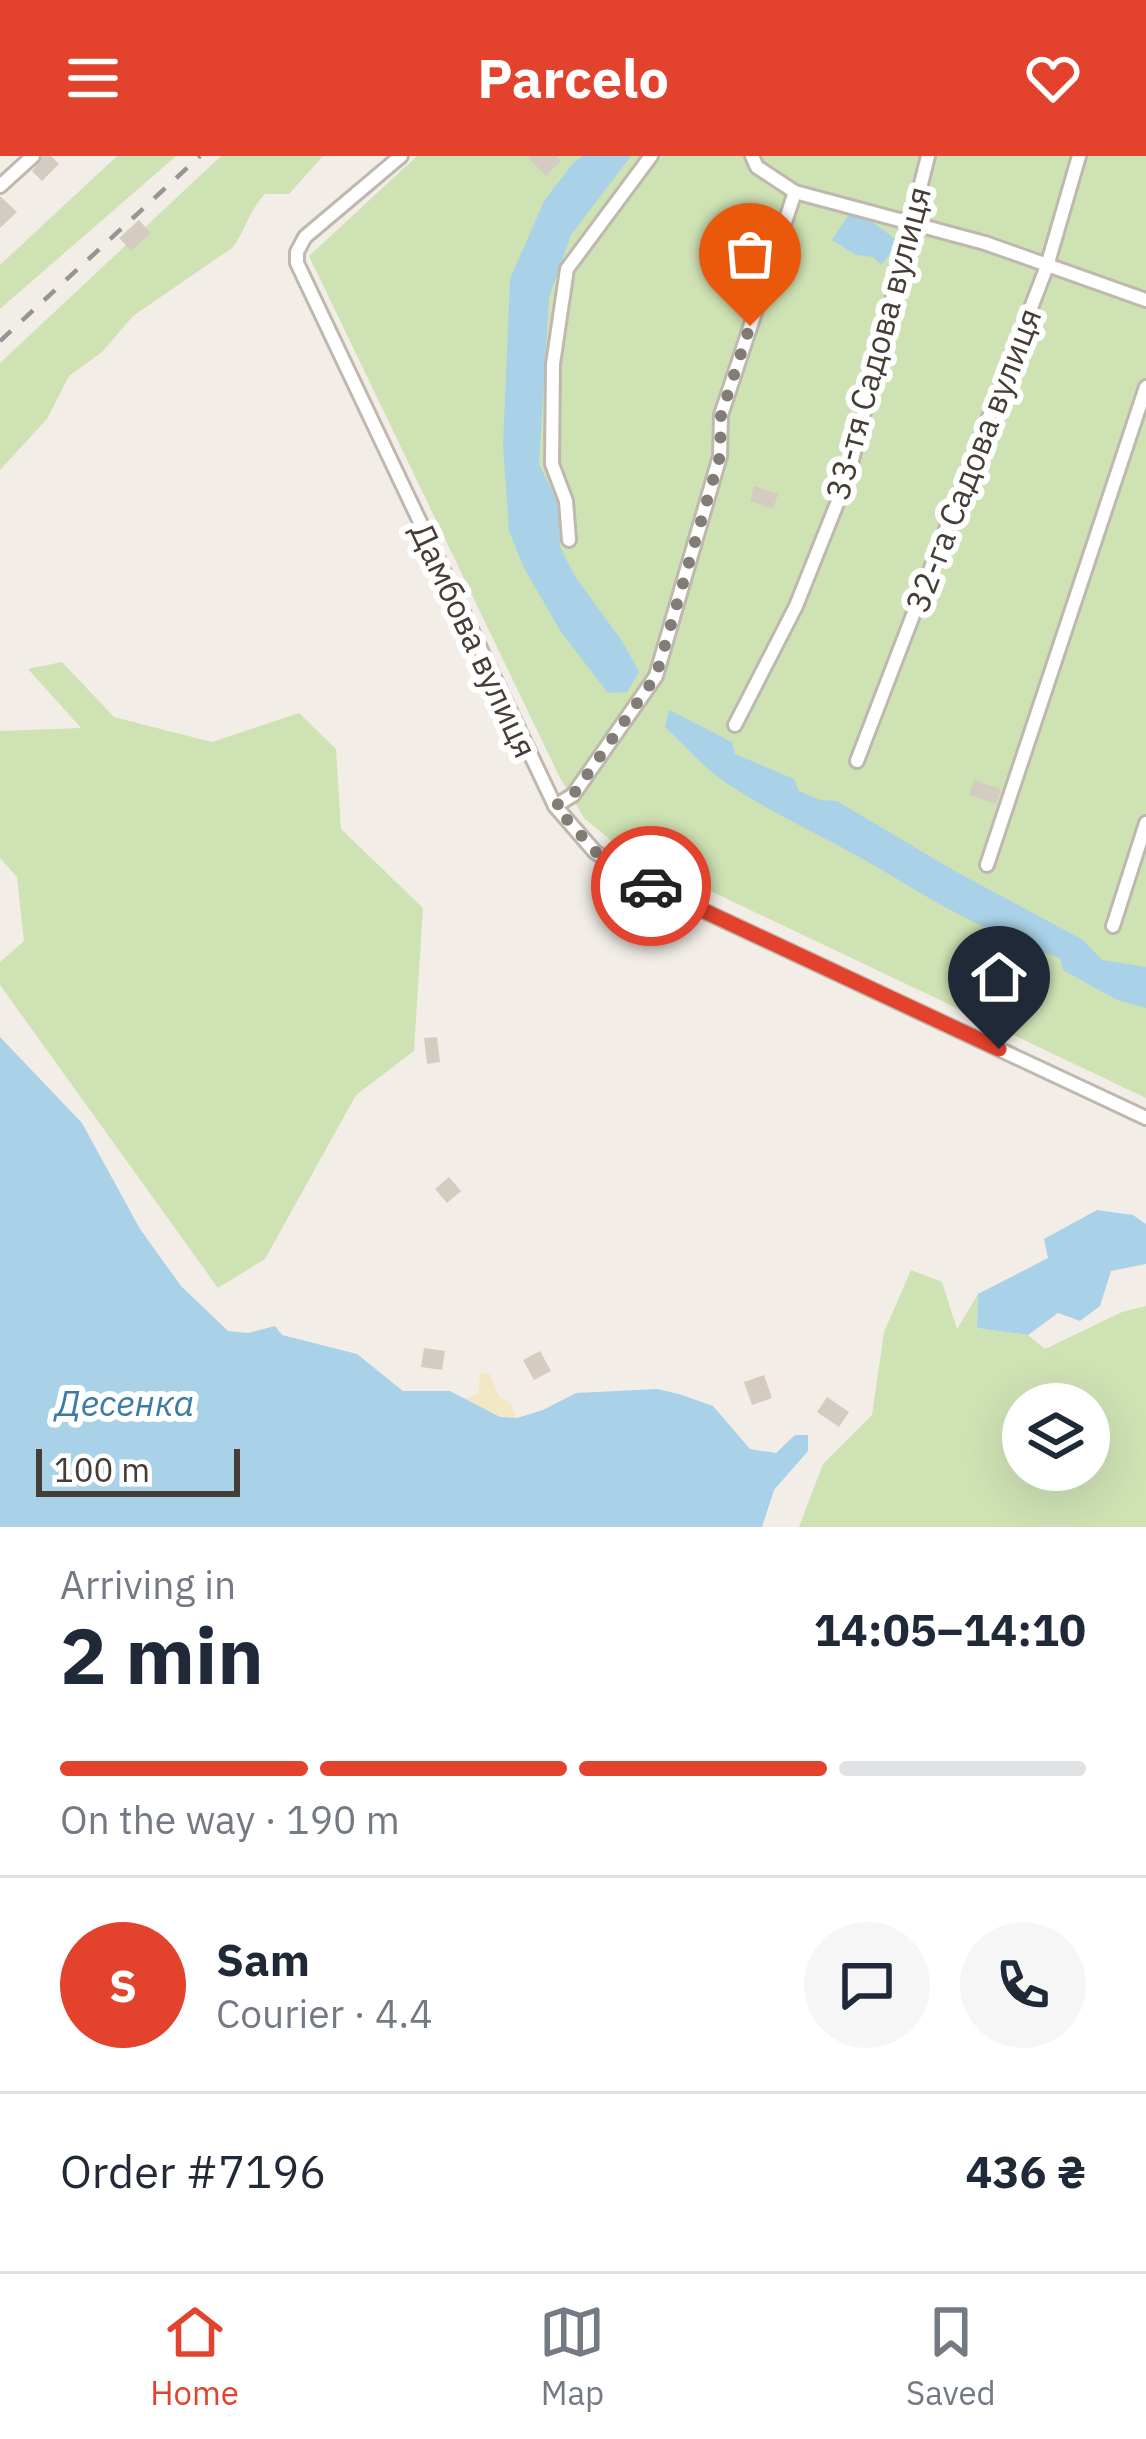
<!DOCTYPE html>
<html lang="en">
<head>
<meta charset="utf-8">
<style>
  body { margin:0; font-family:"IBM Plex Sans",sans-serif; background:#f6f6f7; color:#1f2937; height:100vh; display:flex; flex-direction:column; font-size:45px; white-space:nowrap }
  * { box-sizing:border-box; margin:0 }
  p { font-size:39px; color:#747a83 }
  .icon { flex:none; width:66px; height:66px; fill:none; stroke:currentColor; stroke-width:2; stroke-linecap:round; stroke-linejoin:round }
  .map { position:relative; height:1371px; overflow:hidden }
  .panel { display:flex; flex-direction:column; background:#fff; flex:1 }
  .panel>* { flex:none }
  .tools { position:absolute; left:1002px; top:1227px; display:grid; gap:24px }
  .tools a { display:grid; place-items:center; width:108px; height:108px; border-radius:50%; background:#fff; box-shadow:0 12px 48px #0002; font-size:60px }
  .scale { position:absolute; left:36px; bottom:30px; width:204px; box-sizing:border-box; padding-left:12px; border:6px solid #443e37; border-top:0; font-size:33px; line-height:42px; white-space:nowrap; color:#443e37; -webkit-text-stroke:9px #fff; paint-order:stroke }
  .pin { position:absolute; display:grid; place-items:center; width:102px; height:102px; color:#fff; margin:-123px -51px; border-radius:50% 50% 50% 0; rotate:-45deg; box-shadow:0 0 12px #0007 }
  .pin .icon { rotate:45deg }
  .courier { position:absolute; display:grid; place-items:center; width:120px; height:120px; margin:-60px; border:9px solid #e3422c; border-radius:50%; background:#fff; color:#222; box-shadow:0 3px 15px #0007 }
  .overview em { font-style:normal; font-weight:700 }
  .overview div { display:flex; flex-direction:column-reverse }
  .overview { display:flex; align-items:center; justify-content:space-between; height:204px; padding:0 60px }
  h1 { font-size:78px; font-weight:700; line-height:90px }
  .bar { display:grid; grid-template-columns:repeat(4,1fr); gap:18px 12px; align-content:center; height:144px; padding:0 60px }
  .bar i { height:15px; border-radius:9px; background:#e0e1e3 }
  .bar .current { background:#e3422c }
  .bar p { grid-column:span 4 }
  .line { display:flex; align-items:center; gap:30px; padding:0 60px; border-top:3px solid #e0e1e3 }
  .line div { flex:1 }
  .round { display:grid; place-items:center; flex:none; width:126px; height:126px; border-radius:63px; background:#f6f6f7 }
  header { display:flex; justify-content:space-between; align-items:center; height:156px; padding:0 60px; background:#e3422c; color:#fff; font-size:54px; font-weight:700 }
  .menu { display:flex; justify-content:space-around; align-items:center; height:168px; border-top:3px solid #e0e1e3; background:#fff; font-size:33px; color:#747a83 }
  .menu a { display:grid; justify-items:center; gap:6px }
  .menu .current { color:#e3422c }
  .map>svg:first-child { display:block }
  .green { fill:#cfe2b4; fill-rule:evenodd }
  .sand { fill:#f2e8c6 }
  .water { fill:#a9d1e8 }
  .building { fill:#d5ccc1 }
  .lines { fill:none; stroke-linecap:round; stroke-linejoin:round }
  .minor-casing { stroke:#bfb8ae; stroke-width:18 }
  .minor { stroke:#fff; stroke-width:12 }
  .rail { stroke:#959595; stroke-width:4.5; stroke-dasharray:15 15; stroke-linecap:butt }
  .done { stroke:#817c75; stroke-width:12; stroke-dasharray:0 21.6 }
  .route { stroke:#e3422c; stroke-width:15 }
  .labels { text-anchor:middle; stroke-width:12; stroke-linejoin:round; paint-order:stroke }
  .street-label { font-size:33px; fill:#443e37; stroke:#fff }
  .water-label { font-size:36px; font-style:italic; fill:#3b7ba4; stroke:#fff }
</style>
</head>
<body>
<header><svg class="icon" aria-label="menu" viewBox="0 0 24 24"><path d="M4 6h16M4 12h16M4 18h16"/></svg>Parcelo<svg class="icon" aria-label="heart" viewBox="0 0 24 24"><path d="M12 20l-8-8c-3-5 5-10 8-4 3-6 11-1 8 4z"/></svg></header>
<div class="map">
<svg width="1146" height="1371" viewBox="0 0 1146 1371">
  <rect width="100%" height="100%" fill="#f2eee7"/>
  <g class="green">
    <path d="M117,0H176L0,153V109Z"/>
    <path d="M221,0H323L289,38H265C249,54 246,74 232,92L133,160L102,196L69,220L47,263L0,314V207Z"/>
    <path d="M417,0H1146V942L620,692L584,662L560,622L309,100Z"/>
    <path d="M62,506L114,561L212,586L299,557L336,593L341,673L423,752L414,895L356,939L265,1103L218,1132L0,829V806L24,785L17,721L0,702V575L81,572L28,513Z"/>
    <path d="M911,1114L942,1126L957,1173L978,1138L977,1172L1028,1179L1045,1193L1122,1156L1146,1150V1371H799L823,1308L872,1259L884,1176ZM1023,1248H1089V1314H1023Z"/>
  </g>
  <path class="sand" d="M480,1216L490,1218L499,1241L510,1246L517,1262L500,1261L464,1242L478,1238Z"/>
  <g class="water">
    <path d="M583,0H631L571,79L549,142L539,308L559,349L560,391L574,419L622,485L639,516L627,536L608,537L561,476L523,410L509,375L503,289L510,123L544,45L574,6Z"/>
    <path d="M859,56L899,86L881,109L873,101L856,99L832,84L849,58Z"/>
    <path d="M669,554L732,586L735,598L794,623L799,635L820,644L837,645L953,714L1083,784L1102,804L1146,811V852L1117,844L1063,814L1060,802C998,782 943,751 887,717C832,683 772,659 719,622C700,607 683,588 665,571Z"/>
    <path d="M0,881L82,967L140,1073L181,1130L228,1175L248,1177L275,1170L282,1179L357,1198L403,1235H450L500,1261L517,1262L543,1254L576,1237L657,1233L679,1238L713,1250L750,1293L776,1297L795,1279H808V1295L774,1334L762,1371H0Z"/>
    <path d="M1097,1054L1133,1059L1146,1068V1108L1111,1115L1100,1150L1080,1165L1058,1157L1028,1179L977,1172L978,1138L1048,1102L1044,1083Z"/>
  </g>
  <g class="building">
    <path d="M43,0H51L59,8L42,25L32,15Z"/>
    <path d="M527,0H556L561,5L546,20Z"/>
    <path d="M0,40L17,56L0,72Z"/>
    <path d="M139,64L151,77L131,95L119,82Z"/>
    <path d="M754,330L778,338L773,353L750,345Z"/>
    <path d="M974,624L1001,633L996,648L969,639Z"/>
    <path d="M437,881L440,906L427,908L424,882Z"/>
    <path d="M449,1021L461,1035L447,1047L435,1033Z"/>
    <path d="M424,1192L445,1195L442,1214L421,1211Z"/>
    <path d="M540,1195L551,1215L534,1224L523,1204Z"/>
    <path d="M764,1219L772,1242L752,1249L744,1226Z"/>
    <path d="M827,1241L849,1256L839,1271L817,1256Z"/>
  </g>
  <g class="lines">
    <defs>
      <g id="minor">
        <path d="M401,0L305,81L297,96V107L555,650L595,696L640,725L1146,962"/>
        <path d="M752,0L757,11L795,36L985,87L1146,144"/>
        <path d="M0,30L33,0"/>
        <path d="M569,384L566,345L552,308L553,208L567,113L651,0"/>
        <path d="M735,569L796,450L848,320L928,0"/>
        <path d="M857,605L1047,110L1079,0"/>
        <path d="M555,650L573,639L656,520L720,300L721,259L795,36"/>
        <path d="M987,709L1146,231"/>
        <path d="M1113,770L1146,667"/>
      </g>
    </defs>
    <use href="#minor" class="minor-casing"/>
    <use href="#minor" class="minor"/>
    <path class="rail" d="M0,185L200,0"/>
  </g>
  <g class="lines">
    <path class="done" d="M651,730L596,696L555,650L573,639L656,520L720,300L721,259L750,170"/>
    <path class="route" d="M651,730L999,893"/>
  </g>
  <g class="labels">
    <g class="street-label">
      <text transform="translate(878 187) rotate(-75)" y="12">33-тя Садова вулиця</text>
      <text transform="translate(973 304) rotate(-69)" y="12">32-га Садова вулиця</text>
      <text transform="translate(474 484) rotate(65)" y="12">Дамбова вулиця</text>
    </g>
    <g class="water-label">
      <text x="125" y="1260">Десенка</text>
    </g>
  </g>
</svg>
<div class="tools">
<a><svg class="icon" aria-label="layers" viewBox="0 0 24 24"><path d="M12 4l9 5-9 5-9-5zM3 14l9 5 9-5"/></svg></a>
</div>
<div class="scale">100 m</div>
<div class="pin" style="left:750px;top:170px;background:#ea580c"><svg class="icon" aria-label="bag" viewBox="0 0 24 24"><path d="M5 8h14l-1 12H6zM9 8a3 3 0 0 1 6 0"/></svg></div>
<div class="pin" style="left:999px;top:893px;background:#1f2937"><svg class="icon" aria-label="home" viewBox="0 0 24 24"><path d="M3 11l9-7 9 7M6 9v11h12V9"/></svg></div>
<div class="courier" style="left:651px;top:730px"><svg class="icon" aria-label="car" viewBox="0 0 24 24"><path d="M5 17H2v-5l4-1 3-4h7l3 4 3 1v5h-3M9 17h6M6 11h13"/><circle cx="7" cy="17" r="2"/><circle cx="17" cy="17" r="2"/></svg></div>
</div>
<section class="panel">
<div class="overview"><div><h1>2 min</h1><p>Arriving in</p></div><em>14:05–14:10</em></div>
<div class="bar"><i class="current"></i><i class="current"></i><i class="current"></i><i></i><p>On the way · 190 m</p></div>
<div class="line" style="height:216px"><b class="round" style="background:#e3422c;color:#fff">S</b><div><b>Sam</b><p>Courier · 4.4</p></div><a class="round"><svg class="icon" aria-label="chat" viewBox="0 0 24 24"><path d="M4 5h16v11H9l-5 4z"/></svg></a><a class="round"><svg class="icon" aria-label="phone" viewBox="0 0 24 24"><path d="M5 4h4l2 5-3 2q2 4 5 5l2-3 5 2v4C11 20 4 13 5 4z"/></svg></a></div>
<div class="line" style="height:156px"><div>Order #7196</div><b>436 ₴</b></div>
</section>
<nav class="menu">
<a class="current"><svg class="icon" aria-label="home" viewBox="0 0 24 24"><path d="M3 11l9-7 9 7M6 9v11h12V9"/></svg>Home</a>
<a><svg class="icon" aria-label="map" viewBox="0 0 24 24"><path d="M3 6l6-2 6 2 6-2v14l-6 2-6-2-6 2zM9 4v14M15 6v14"/></svg>Map</a>
<a><svg class="icon" aria-label="saved" viewBox="0 0 24 24"><path d="M7 4h10v16l-5-4-5 4z"/></svg>Saved</a>
</nav>
</body>
</html>
